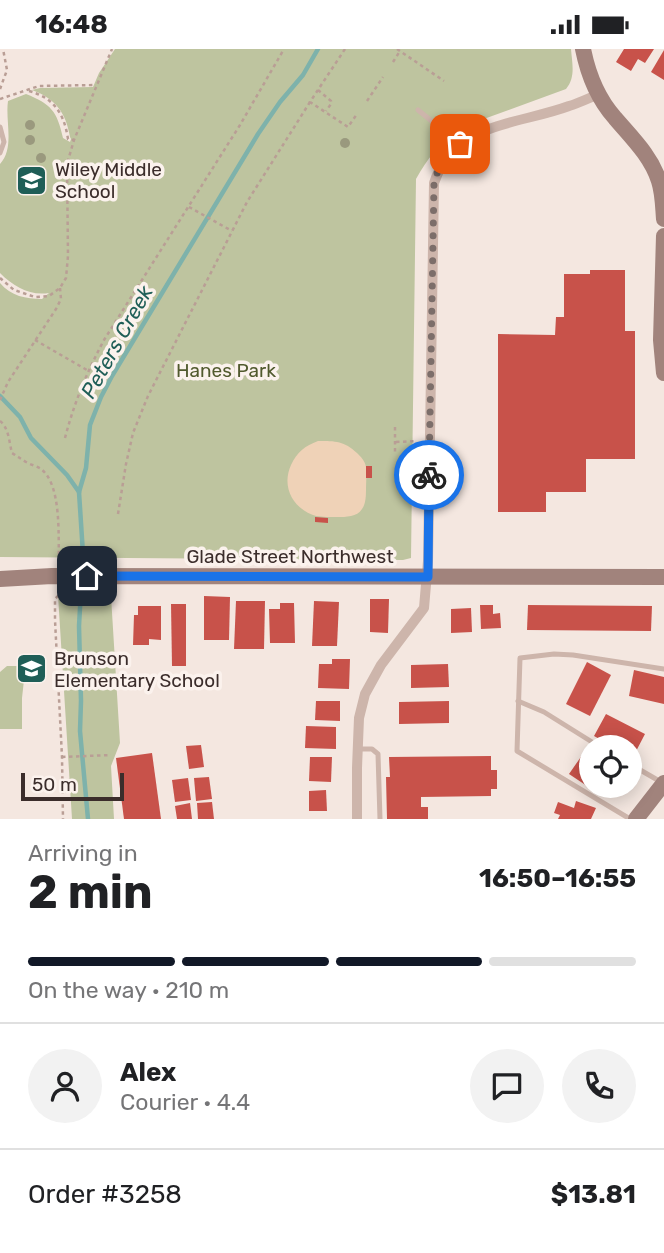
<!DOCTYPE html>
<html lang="en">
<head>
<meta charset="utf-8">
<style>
  body { margin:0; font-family:Rubik,sans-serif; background:#f2f2f2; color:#202124; height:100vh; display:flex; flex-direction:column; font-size:26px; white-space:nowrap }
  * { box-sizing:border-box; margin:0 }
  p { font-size:23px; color:#757577 }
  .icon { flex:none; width:38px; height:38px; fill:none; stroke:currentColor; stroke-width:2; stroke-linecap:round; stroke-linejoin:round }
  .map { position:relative; height:770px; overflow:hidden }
  .drawer { display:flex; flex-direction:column; background:#fff; flex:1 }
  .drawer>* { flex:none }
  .buttons { position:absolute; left:579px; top:686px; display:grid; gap:14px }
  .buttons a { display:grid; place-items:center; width:63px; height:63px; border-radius:50%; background:#fff; box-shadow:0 4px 18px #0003; font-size:35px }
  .scale { position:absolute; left:21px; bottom:18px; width:103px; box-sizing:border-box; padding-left:7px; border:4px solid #3b2d2b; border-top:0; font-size:19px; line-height:24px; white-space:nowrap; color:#3b2d2b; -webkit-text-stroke:5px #fbf2ed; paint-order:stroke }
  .pin { position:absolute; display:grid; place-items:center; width:60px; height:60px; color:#fff; margin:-30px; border-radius:14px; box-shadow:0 4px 10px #0006 }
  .courier { position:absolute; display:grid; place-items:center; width:70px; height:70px; margin:-35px; border:5px solid #1a73e8; border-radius:50%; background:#fff; color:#222; box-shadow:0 2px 9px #0007 }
  .head em { font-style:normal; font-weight:700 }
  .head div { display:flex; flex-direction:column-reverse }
  .head { display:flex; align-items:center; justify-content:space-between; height:119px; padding:0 28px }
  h1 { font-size:46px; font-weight:700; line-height:52px }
  .bar { display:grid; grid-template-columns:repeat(4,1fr); gap:10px 7px; align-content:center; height:84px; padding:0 28px }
  .bar i { height:9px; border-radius:5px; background:#e0e0e0 }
  .bar .current { background:#111827 }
  .bar p { grid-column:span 4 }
  .line { display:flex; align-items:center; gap:18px; padding:0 28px; border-top:2px solid #e0e0e0 }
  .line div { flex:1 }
  .round { display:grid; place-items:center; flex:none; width:74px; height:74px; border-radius:37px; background:#f2f2f2 }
  .status { display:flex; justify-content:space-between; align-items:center; height:49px; padding:0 35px; background:#fff; direction:ltr }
  .status svg { height:19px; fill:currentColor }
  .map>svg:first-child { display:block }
  .green { fill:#bec49f }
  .sand { fill:#efd2b7 }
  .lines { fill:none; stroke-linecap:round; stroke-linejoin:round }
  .stream { stroke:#7eb2ab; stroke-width:4.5 }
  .building { fill:#c8524a }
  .path { stroke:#b99e95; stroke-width:2.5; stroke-dasharray:3.5 3.5; stroke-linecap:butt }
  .lane { stroke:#cdb5ab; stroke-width:5 }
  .street { stroke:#cdb5ab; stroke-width:10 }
  .secondary { stroke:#a1837c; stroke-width:16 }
  .tree { fill:#9a997e }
  .done { stroke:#7c6e6a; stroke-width:7; stroke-dasharray:0 12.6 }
  .route { stroke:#1a73e8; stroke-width:9 }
  .labels { text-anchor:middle; stroke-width:7; stroke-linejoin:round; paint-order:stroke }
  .poi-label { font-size:19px; fill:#3b2d2b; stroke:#fbf2ed; text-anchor:start }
  .park-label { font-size:19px; fill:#515a2e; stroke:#fbf2ed }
  .street-label { font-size:19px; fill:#3b2d2b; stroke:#fbf2ed }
  .water-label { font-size:21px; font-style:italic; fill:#1f5e57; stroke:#fbf2ed }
</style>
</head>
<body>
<div class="status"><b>16:48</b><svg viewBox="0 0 49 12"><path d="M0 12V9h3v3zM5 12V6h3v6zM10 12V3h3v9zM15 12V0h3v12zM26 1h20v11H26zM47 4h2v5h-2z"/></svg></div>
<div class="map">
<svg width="664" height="770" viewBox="0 0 664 770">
  <rect width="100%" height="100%" fill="#f4e7e0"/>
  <g class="green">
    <path d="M115,0H571C572,14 576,28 566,40L459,79C440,94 427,110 416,130L411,509L403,511L0,508V234C11,247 26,250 42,250L49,244C30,247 14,238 0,224V115C15,99 5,72 8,52L26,45C51,55 57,62 63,89L70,93L71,90L70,88C66,64 56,50 32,41L40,39L93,38L99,24Z"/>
    <path d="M58,546L111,547L120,694L111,717L114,770H72Z"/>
    <path d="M7,617H22L25,622L22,649V680H0V623Z"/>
  </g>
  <path class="sand" d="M318,392C336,392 344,392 357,404C361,408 365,412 366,418C367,424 366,432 366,439C366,446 366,455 362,460C357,468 346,468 337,468C330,468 322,468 316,467C293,460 281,438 291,416C297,403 305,397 318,392Z"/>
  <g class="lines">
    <g class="stream">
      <path d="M0,347L20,368L31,389L67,426L79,443"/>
      <path d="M88,770L80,682L81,652L79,577L83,505L79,443L86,419L90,376L101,348L112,327L258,85L280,53L303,26L318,0"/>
    </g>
  </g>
  <g class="building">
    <path d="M624,0H654L645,14L638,10L631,22L616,13Z"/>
    <path d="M664,1V31L651,23Z"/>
    <path d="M590,221H625V282H635V410H586V443H546V463H498V285L555,286L556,268H564V225H590Z"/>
    <rect x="366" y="417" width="6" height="12"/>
    <path d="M315,468L328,469V474L315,473Z"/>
    <path d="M204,547L230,548L229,591H204Z"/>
    <path d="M370,550H389L388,584L370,583Z"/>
    <path d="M236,552H265L264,600H234Z"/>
    <path d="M314,552L339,553L337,597H312Z"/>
    <path d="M280,554H294L295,594H270L269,560H280Z"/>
    <path d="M171,555H186V617H172Z"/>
    <path d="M480,556H493V565L500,564L501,579L481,580Z"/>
    <path d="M528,556L652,557L651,582L527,581Z"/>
    <path d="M138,557H161V591L149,590V596H133L134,566H138Z"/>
    <path d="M471,559L472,583L451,584V560Z"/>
    <path d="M332,610H350L349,640L318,639L319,615H332Z"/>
    <path d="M587,613L611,626L590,667L566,655Z"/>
    <path d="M448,615L449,638L411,639V616Z"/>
    <path d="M634,621L664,628V655L629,647Z"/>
    <path d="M316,652H340V672L315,671Z"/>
    <path d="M449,652V674L399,675V653Z"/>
    <path d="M606,665L645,685L633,708L630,706V698H614L594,687Z"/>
    <path d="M306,677L336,678V700L305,699Z"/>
    <path d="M201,696L204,718L189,720L186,697Z"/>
    <path d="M585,702L592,706V737H609L602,747L569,725Z"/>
    <path d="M152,704L161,770H124L116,709Z"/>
    <path d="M491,707V721H497V740H491V747L421,748V758H428V770H387L386,728H390L389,708Z"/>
    <path d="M310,708H332L331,733L309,732Z"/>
    <path d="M209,728L212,750L196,752L194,729Z"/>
    <path d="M188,729L191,751L175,753L172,731Z"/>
    <path d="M326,741L327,762H309V742Z"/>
    <path d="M576,752L596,759L591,770H558L560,766L554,764L558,753L574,759Z"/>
    <path d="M212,753L214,770H198L197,754Z"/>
    <path d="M190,754L192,770H177L175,757Z"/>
  </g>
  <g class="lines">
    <g class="path">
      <path d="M345,0L310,53L348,78L357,65"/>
      <path d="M397,0L444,32"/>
      <path d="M393,13L400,2"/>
      <path d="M0,40L7,21L3,0"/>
      <path d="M318,41L331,52V55L326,62"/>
      <path d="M29,42C54,49 64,64 68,90L74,91"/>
      <path d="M0,50L39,37L96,36"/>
      <path d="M367,52L383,28"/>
      <path d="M189,158L232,182"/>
      <path d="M0,229L14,241L35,248L49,247L60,239L66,229L68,207L67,115L74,91L112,0"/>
      <path d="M35,291L87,321"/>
      <path d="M0,351L8,333L56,260L61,250L60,239"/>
      <path d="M0,372C9,379 9,393 12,404C17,407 21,410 26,413C31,416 37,417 41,420C62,436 58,488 59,512"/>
      <path d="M395,378V406"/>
      <path d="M65,389C74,354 87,323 104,291L240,76L284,0"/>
      <path d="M396,393L417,392"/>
      <path d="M118,465L126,415L133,384L148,347L247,153L310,53"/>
      <path d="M59,540V546L55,550V571L62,708L63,770"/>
      <path d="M62,708L111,706"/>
    </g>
    <g class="lane">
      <path d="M418,61L460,95"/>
      <path d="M0,78L4,93L0,104"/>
      <path d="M518,652L544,663L600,698"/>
      <path d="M357,700H372L378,705L380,770"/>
      <path d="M630,715L661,733"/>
      <path d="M630,770L517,702L520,609L554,605L573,606L664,620"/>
    </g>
    <path class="street" d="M357,770V719L359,669L365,645L381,616L424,559L428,512L434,134C439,119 448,104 461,94C492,73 534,70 569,57C579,54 589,49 599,45"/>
    <g class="secondary">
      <path d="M583,0C588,25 598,50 615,69C632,89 651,107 659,132C663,144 663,158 664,170"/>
      <path d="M664,187L661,291L664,324"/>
      <path d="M0,530L52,527L664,528"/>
      <path d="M636,770L664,734"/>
    </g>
  </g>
  <g class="tree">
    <circle cx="30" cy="76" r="5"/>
    <circle cx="30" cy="91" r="5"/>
    <circle cx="345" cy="94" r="5"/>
    <circle cx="41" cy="109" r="5"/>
  </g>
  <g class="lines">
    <path class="done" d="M429,426L434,134L439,118L460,95"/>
    <path class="route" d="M87,527L428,528L429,426"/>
  </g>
  <defs>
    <symbol id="school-square" viewBox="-11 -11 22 22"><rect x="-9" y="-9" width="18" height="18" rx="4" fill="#1f5e57" stroke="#fbf2ed"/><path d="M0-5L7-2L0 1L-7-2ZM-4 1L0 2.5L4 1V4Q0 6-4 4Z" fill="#fff"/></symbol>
  </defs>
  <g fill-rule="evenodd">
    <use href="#school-square" x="14" y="114" width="35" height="35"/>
    <use href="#school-square" x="14" y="602" width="35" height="35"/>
  </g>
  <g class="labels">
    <g class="poi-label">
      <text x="55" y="127">Wiley Middle<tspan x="55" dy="22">School</tspan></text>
      <text x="54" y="616">Brunson<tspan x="54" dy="22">Elementary School</tspan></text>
    </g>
    <g class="park-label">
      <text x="226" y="328">Hanes Park</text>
    </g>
    <g class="street-label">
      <text x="290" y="514">Glade Street Northwest</text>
    </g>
    <g class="water-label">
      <text transform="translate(117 293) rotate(-61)" y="7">Peters Creek</text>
    </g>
  </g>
</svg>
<div class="buttons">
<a><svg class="icon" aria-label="locate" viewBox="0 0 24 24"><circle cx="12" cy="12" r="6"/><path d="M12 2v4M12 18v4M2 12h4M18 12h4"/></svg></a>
</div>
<div class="scale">50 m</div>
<div class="pin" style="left:460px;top:95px;background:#ea580c"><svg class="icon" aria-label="bag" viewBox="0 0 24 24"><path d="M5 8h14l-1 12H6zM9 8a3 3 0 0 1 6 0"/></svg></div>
<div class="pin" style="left:87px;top:527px;background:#1f2937"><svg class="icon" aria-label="home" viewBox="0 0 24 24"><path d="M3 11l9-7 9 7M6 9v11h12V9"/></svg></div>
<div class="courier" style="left:429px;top:426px"><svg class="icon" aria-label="bike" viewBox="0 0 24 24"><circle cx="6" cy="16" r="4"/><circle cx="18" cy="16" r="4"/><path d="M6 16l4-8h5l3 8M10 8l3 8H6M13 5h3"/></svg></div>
</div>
<section class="drawer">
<div class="head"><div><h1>2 min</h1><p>Arriving in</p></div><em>16:50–16:55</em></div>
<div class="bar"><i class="current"></i><i class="current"></i><i class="current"></i><i></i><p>On the way · 210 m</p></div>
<div class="line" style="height:126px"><a class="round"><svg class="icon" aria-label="person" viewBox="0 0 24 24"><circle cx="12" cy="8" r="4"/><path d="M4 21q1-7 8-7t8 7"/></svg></a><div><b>Alex</b><p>Courier · 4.4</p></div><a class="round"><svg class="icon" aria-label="chat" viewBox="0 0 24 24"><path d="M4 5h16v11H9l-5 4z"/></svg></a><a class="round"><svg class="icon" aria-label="phone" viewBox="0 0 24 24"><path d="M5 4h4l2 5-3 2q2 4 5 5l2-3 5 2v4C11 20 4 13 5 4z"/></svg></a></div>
<div class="line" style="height:91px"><div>Order #3258</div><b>$13.81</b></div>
</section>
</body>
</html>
